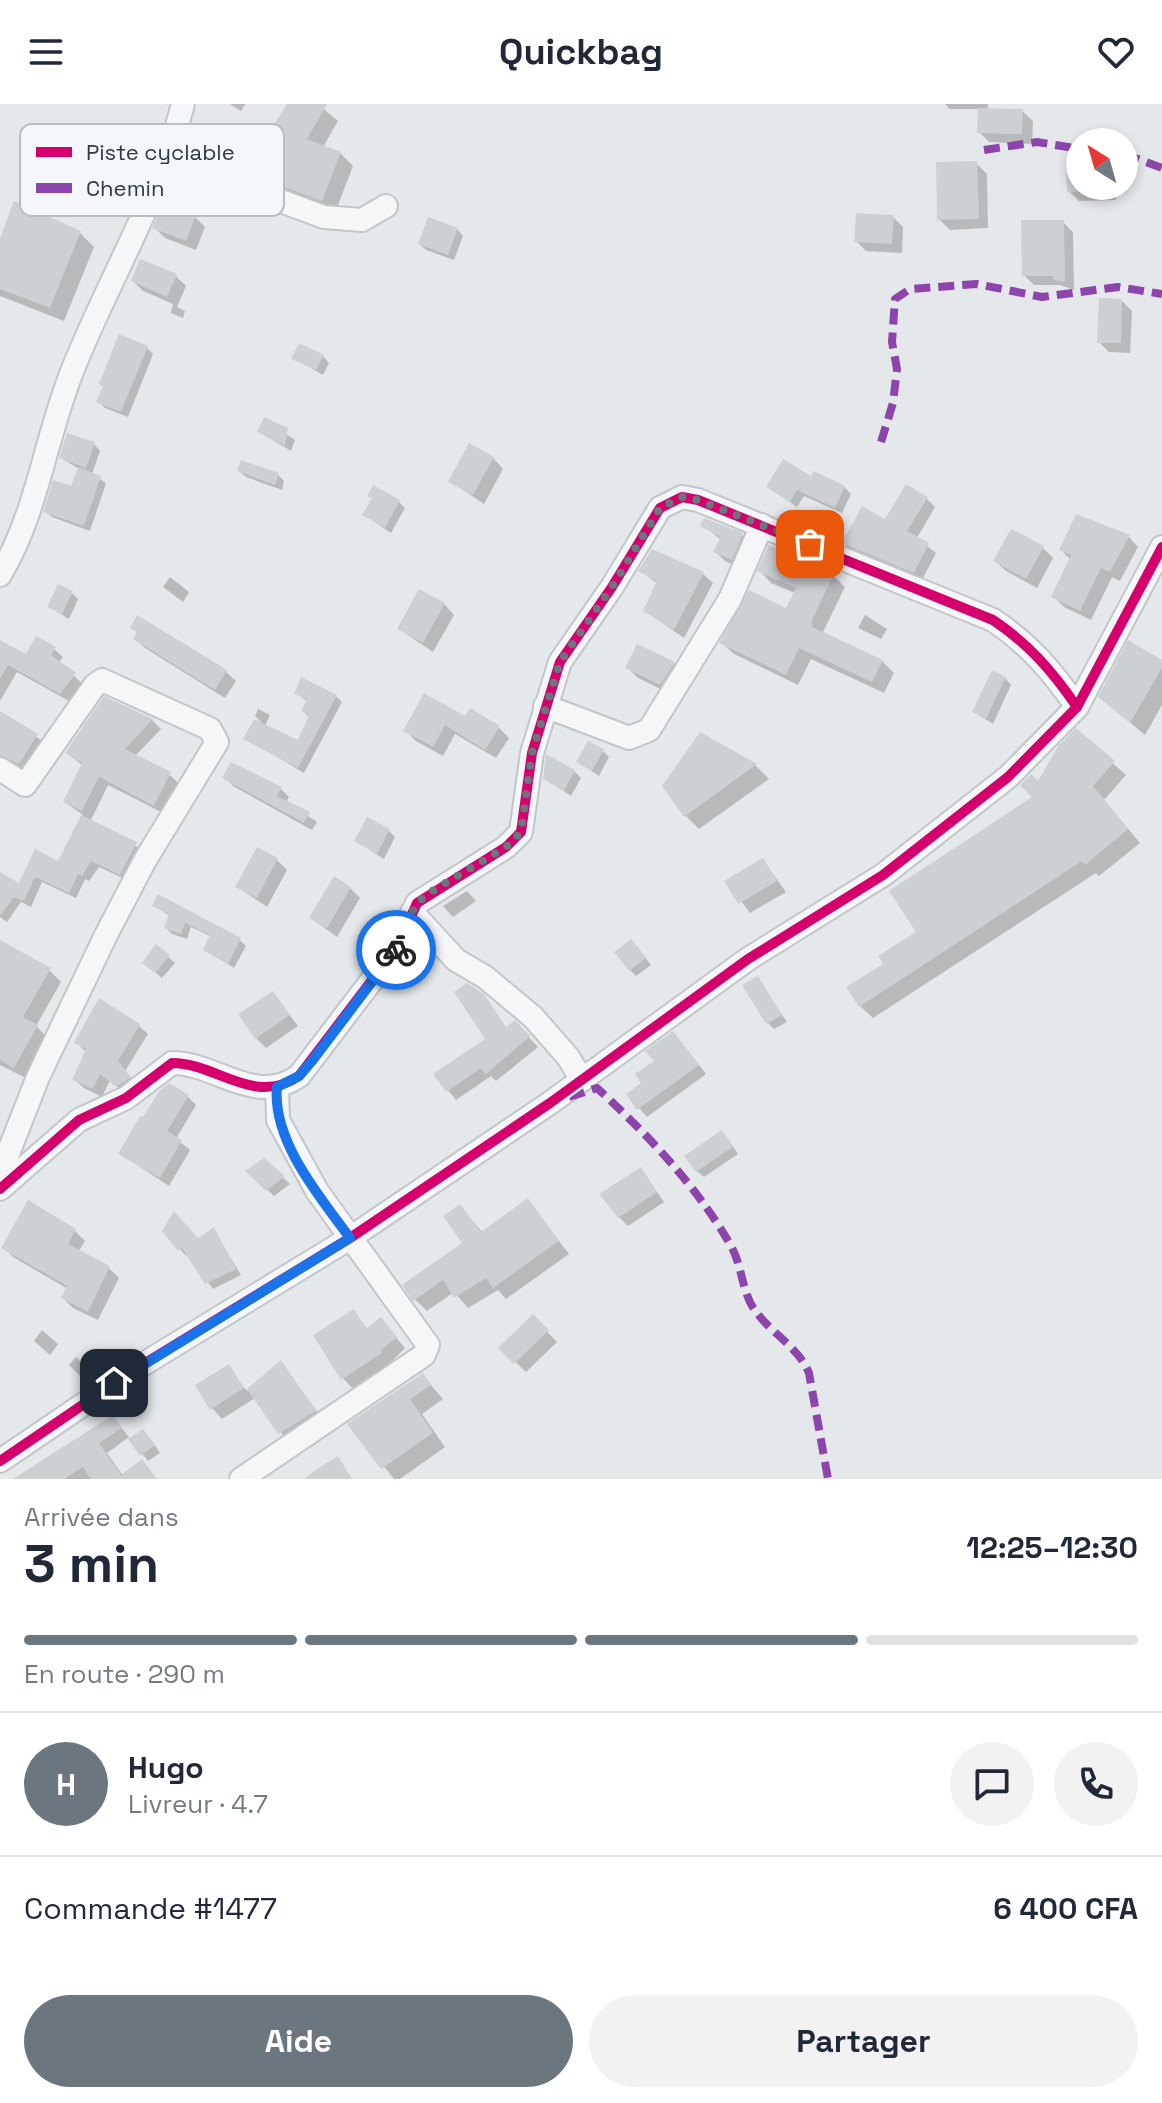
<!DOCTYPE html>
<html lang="fr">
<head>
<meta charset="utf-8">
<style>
  body { margin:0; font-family:"Space Grotesk",sans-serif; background:#f2f2f3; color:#1f2937; height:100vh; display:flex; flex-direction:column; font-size:30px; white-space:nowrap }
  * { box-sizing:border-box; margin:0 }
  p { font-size:26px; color:#747a83 }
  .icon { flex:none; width:44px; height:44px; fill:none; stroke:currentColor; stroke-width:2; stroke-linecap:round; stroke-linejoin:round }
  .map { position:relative; height:1375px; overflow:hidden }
  .details { display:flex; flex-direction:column; background:#fff; flex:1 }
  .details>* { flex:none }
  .needle { width:52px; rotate:323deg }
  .controls { position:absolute; left:1066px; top:24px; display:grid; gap:16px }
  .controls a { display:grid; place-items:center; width:72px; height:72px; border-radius:50%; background:#fff; box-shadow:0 4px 12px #0003; font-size:40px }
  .pin { position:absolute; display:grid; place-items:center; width:68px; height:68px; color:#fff; margin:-34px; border-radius:16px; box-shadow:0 4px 12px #0006 }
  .courier { position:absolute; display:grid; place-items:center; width:80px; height:80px; margin:-40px; border:6px solid #1a73e8; border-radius:50%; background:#fff; color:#222; box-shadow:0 2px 10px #0007 }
  .head em { font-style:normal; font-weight:700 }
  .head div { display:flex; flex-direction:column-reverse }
  .head { display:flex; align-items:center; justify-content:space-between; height:136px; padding:0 24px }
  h1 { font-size:52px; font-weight:700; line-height:60px }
  .bar { display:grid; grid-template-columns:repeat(4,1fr); gap:12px 8px; align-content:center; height:96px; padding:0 24px }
  .bar i { height:10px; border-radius:6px; background:#e0e1e3 }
  .bar .on { background:#6b767f }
  .bar p { grid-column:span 4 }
  .line { display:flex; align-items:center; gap:20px; padding:0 24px; border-top:2px solid #e0e1e3 }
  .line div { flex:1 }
  .round { display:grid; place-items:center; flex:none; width:84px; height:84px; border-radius:42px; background:#f2f2f3 }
  .cta { display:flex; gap:16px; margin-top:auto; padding:16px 24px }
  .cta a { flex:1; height:92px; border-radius:48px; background:#6b767f; color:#fff; font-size:32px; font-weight:700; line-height:92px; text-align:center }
  .cta a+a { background:#f2f2f3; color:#1f2937 }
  header { display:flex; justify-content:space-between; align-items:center; height:104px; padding:0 24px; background:#fff; font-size:36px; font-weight:700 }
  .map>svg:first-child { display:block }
  .shadow { fill:#0003 }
  .building { fill:#cdd0d3 }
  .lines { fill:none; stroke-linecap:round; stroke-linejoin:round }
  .minor-casing { stroke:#c3c6c8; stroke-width:26 }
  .minor { stroke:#f4f6f7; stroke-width:22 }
  .quiet { stroke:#8e44ad; stroke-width:8; stroke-dasharray:16 8; stroke-linecap:butt }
  .cycleway-casing { stroke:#f3f7f9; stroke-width:15 }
  .cycleway { stroke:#d6006c; stroke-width:10 }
  .done { stroke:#6b767f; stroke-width:8; stroke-dasharray:0 14.4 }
  .route { stroke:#1a73e8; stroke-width:10 }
  .key { fill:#f3f7f9; stroke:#b7bec3; stroke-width:2 }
  .key-label { font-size:22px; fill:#2a3945 }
</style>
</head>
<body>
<header><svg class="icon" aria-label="menu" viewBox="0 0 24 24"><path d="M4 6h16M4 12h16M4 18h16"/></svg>Quickbag<svg class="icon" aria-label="heart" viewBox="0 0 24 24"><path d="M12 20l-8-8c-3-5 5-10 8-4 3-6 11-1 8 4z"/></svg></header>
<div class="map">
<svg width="1162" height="1375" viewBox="0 0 1162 1375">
  <rect width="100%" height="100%" fill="#e5e8ea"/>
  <g class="shadow">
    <path d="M230,0H245L241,7Z"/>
    <path d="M289,0H318L338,17L323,43L340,49L353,62L335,109L269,84L256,72Z"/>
    <path d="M945,0H988V6L1022,7L1033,17L1032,40L989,38L979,28V5H950Z"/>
    <path d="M976,59L987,70L988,124L950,126L939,115Z"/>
    <path d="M1080,63V82H1115L1116,96L1079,97L1069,87Z"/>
    <path d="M195,113L205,123L196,146L165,134L155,124Z"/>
    <path d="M893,113L903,123L902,149L866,147L856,137Z"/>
    <path d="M1063,118L1073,128L1074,186L1060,181H1034L1024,171Z"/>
    <path d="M457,125L463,132L454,156L426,146L420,140Z"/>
    <path d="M80,129L94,143L64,217L0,192V140Z"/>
    <path d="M176,172L186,182L177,203L185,207L183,214L171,209L173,200L143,187L133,177Z"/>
    <path d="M1122,197L1132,207L1130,249L1109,248L1099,238Z"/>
    <path d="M147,244L153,250L128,313L105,304L99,298Z"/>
    <path d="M323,252L329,259L323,271L294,254Z"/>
    <path d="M265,316L295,336L291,347L259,328Z"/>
    <path d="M94,340L100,347L92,370L106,379L90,427L52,413L45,407L72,385L79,365L61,354Z"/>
    <path d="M493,354L503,365L484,400L450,377Z"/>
    <path d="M239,367L278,371L284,377L282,386L246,373Z"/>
    <path d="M812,375L844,383L851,390L842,409L804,392L797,403L768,383Z"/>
    <path d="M926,394L935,403L917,434L936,449L922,476L852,447L844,439Z"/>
    <path d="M399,398L405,404L391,429L364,411Z"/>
    <path d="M703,421L742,431L752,441L742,465L725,457L715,447L721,436Z"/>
    <path d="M1128,432L1138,443L1120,477L1112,473L1091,516L1064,503L1054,493L1071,456L1061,446Z"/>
    <path d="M1043,444L1053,454L1037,484L1006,467L995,457Z"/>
    <path d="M652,447L703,470L713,479L684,534L645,507L658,480L641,467Z"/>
    <path d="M760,467L833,471L845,483L823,528L882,557L894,569L884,589L811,555L798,581L734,550L722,539L787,507L795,489L771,479Z"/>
    <path d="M170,473L189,488L183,498L163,483Z"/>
    <path d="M71,488L78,495L69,515L49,503Z"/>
    <path d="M444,500L454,511L433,548L399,525Z"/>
    <path d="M865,511L887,525L881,535L858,524Z"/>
    <path d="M132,523L226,568L236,577L225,594L145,544L135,534L138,529Z"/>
    <path d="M0,538L26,553L54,545L63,553L59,559L82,579L69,597L17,568L0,597Z"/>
    <path d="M1162,558V601L1145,631L1115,606Z"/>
    <path d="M673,560L683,570L671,590L638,574L628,564Z"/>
    <path d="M1005,574L1011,581L993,620L974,608Z"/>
    <path d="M296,589L336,592L342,598L304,669L246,634L264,621L255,612L258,605L270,611L265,622L299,638L310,614L303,607L308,598Z"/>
    <path d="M105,595L152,616L161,625L135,652L169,670L178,679L163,709L108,681L90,718L143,746L127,776L99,763L89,777L85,775L76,794L42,778L31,803L21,798L7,818L0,813V778L20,782L59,759L83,711L65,698L83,662L67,649Z"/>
    <path d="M0,608L45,639L28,667L11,659L0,660Z"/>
    <path d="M466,614L499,624L509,634L496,654L455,630L443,652L416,637L406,627Z"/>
    <path d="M1076,627L1126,671L1104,696L1140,739L1099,772L1096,769L873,914L860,902L886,861L1035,694L1039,680Z"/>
    <path d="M700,630L756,662L769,675L699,725L685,711Z"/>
    <path d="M603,647L609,653L599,672L578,658Z"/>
    <path d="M574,667L581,674L571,692L545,674Z"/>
    <path d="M225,673L281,685L289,693L286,698L317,718L312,726L233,682Z"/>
    <path d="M389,727L395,733L384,755L356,737Z"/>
    <path d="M277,756L287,766L267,803L238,783Z"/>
    <path d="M763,756L786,788L750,809L727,778Z"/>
    <path d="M350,784L360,794L337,833L311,814Z"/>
    <path d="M467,787L476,797L453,813L443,802Z"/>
    <path d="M159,792L240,836L246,842L234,864L205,846L212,833L191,823L187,835L172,830L166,824L170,812L155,802Z"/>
    <path d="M0,838L49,866L61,878L36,922L48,934L26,974L0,961Z"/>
    <path d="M157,843L175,859L162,874L151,865Z"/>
    <path d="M638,844L651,861L636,872L630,866Z"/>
    <path d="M757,874L787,918L774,925L768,919Z"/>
    <path d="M273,889L298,922L266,944L256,934Z"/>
    <path d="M515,919L538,943L496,977L491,972L456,996L436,971Z"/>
    <path d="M139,922L148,930L125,967L138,983L126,991L110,976L102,993L84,984L75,976L85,947L77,939Z"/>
    <path d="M681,938L706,970L647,1013L628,991L644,980L656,958Z"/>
    <path d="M187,992L196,1001L176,1035L190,1046L169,1082L121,1050Z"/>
    <path d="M728,1035L738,1050L704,1073L697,1067Z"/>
    <path d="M264,1056L290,1080L274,1092L248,1068Z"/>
    <path d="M641,1065L664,1098L628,1122L619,1113Z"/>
    <path d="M528,1097L569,1150L506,1195L498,1186L468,1204L454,1188L427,1207L415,1195L465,1139L460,1102L483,1129Z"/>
    <path d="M29,1099L75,1127L85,1137L78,1148L109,1164L119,1174L98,1216L73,1204L63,1194L68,1185L13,1153L4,1143Z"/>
    <path d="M213,1126L241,1171L213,1185L188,1150L186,1152L164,1127L198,1136Z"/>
    <path d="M353,1207L368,1226L381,1216L405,1244L390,1259L352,1284L343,1274Z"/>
    <path d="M533,1213L557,1238L526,1268L501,1244Z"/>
    <path d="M42,1226L58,1240L50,1251L34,1237Z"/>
    <path d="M76,1253L95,1271L87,1279L69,1261Z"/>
    <path d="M281,1259L325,1318L289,1339L255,1294L222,1315L212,1304L228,1263L247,1287Z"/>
    <path d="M422,1271L443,1295L422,1310L445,1343L400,1375H394L350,1320Z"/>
    <path d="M113,1313L129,1333L107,1349L123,1372L142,1358L157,1375H23Z"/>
    <path d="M149,1333L160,1349L148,1357L131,1336Z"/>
  </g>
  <g class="building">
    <path d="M287,0H327L307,35L341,48L322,97L254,72L273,22Z"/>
    <path d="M978,4L1023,5L1022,30L977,29Z"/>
    <path d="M977,57L979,115L937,116L936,58Z"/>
    <path d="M1066,61H1080V88H1067Z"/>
    <path d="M14,97L81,127L50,204L0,185V135Z"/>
    <path d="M163,99L196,111L186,137L152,124Z"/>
    <path d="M856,109L894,111L892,140L854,138Z"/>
    <path d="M428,113L458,124L448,151L418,140Z"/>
    <path d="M1021,116H1064L1065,178L1053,176V172H1022Z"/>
    <path d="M140,155L177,170L167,193L131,177Z"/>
    <path d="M1099,194L1122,195L1121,239H1097Z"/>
    <path d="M119,230L148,242L121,308L96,298L103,282L99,280Z"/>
    <path d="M299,239L324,251L316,266L291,255Z"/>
    <path d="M264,313L288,324L285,342L257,328Z"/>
    <path d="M67,329L95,338L86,364L59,354Z"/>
    <path d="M469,339L494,353L473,391L448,378Z"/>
    <path d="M783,355L811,372L814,367L845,382L835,404L797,386L790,398L766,383Z"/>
    <path d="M241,356L279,369L275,381L237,367Z"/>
    <path d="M78,363L101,372L84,422L43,408L53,376L71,382Z"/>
    <path d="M906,380L928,393L907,427L929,439L914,469L842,439L862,402L885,415Z"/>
    <path d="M373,381L400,396L385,424L362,411L372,394L367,392Z"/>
    <path d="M1076,410L1130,431L1110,468L1101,464L1080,507L1051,493L1071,451L1059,446Z"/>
    <path d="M704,414L743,429L732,456L713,448L721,433L700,422Z"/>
    <path d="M1011,425L1044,442L1026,475L993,457Z"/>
    <path d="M769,441L834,470L812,516V523L883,556L872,578L799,544L786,571L719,539L749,486L786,504L796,484L757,467Z"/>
    <path d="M652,445L704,468L674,526L643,507L657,477L638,467Z"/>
    <path d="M58,480L73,487L62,510L47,503Z"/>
    <path d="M419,485L445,499L423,539L397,525Z"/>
    <path d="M137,511L227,566L215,586L133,535L137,528L130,524Z"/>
    <path d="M36,532L56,543L51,551L76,569L60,590L8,561L0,575V536L26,550Z"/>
    <path d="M1128,536L1162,556V564L1130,619L1098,593Z"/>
    <path d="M637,540L675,558L660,581L625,564Z"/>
    <path d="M992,566L1006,573L986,615L972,608Z"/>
    <path d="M301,573L337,591L298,664L243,635L254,615L298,636L309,611L301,607L307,595L294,590Z"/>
    <path d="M424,589L465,612L470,604L500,622L485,646L445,621L433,643L403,627Z"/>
    <path d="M104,592L153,615L125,645L171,668L154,702L99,673L82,707L63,698L82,659L65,649Z"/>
    <path d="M0,607L38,630L19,660L0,651Z"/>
    <path d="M1076,624L1115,657L1093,682L1128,725L1085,761L1082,757L859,903L846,883L883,860L878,852L916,828L889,787L1032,693L1020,681L1031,670L1038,677L1059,641Z"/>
    <path d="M700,628L757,660L684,713L662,682Z"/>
    <path d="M588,637L604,645L592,667L576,658Z"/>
    <path d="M546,650L575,666L564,687L543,675Z"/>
    <path d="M231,658L282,683L277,692L310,708L304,719L222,674Z"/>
    <path d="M81,711L137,738L120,771L91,757L82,772L78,770L69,789L35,773L24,797L14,793L0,812V768L19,779L35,745L58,757Z"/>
    <path d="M367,713L390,725L377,750L354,737Z"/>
    <path d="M257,743L278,754L257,794L235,783Z"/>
    <path d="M763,754L777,777L738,800L724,777Z"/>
    <path d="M334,772L351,783L327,824L309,814Z"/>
    <path d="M158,790L241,834L228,860L203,846L210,831L185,819L181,830L164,824L169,810L152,802Z"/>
    <path d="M631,835L646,854L629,867L614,848Z"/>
    <path d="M0,836L51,864L23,913L38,921L14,964L0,956Z"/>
    <path d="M156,840L170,851L155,869L142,859Z"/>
    <path d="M758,872L782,911L766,920L742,881Z"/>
    <path d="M467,879L484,890L506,923L515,916L530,932L486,970L481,964L446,988L433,970L485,935L454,888Z"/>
    <path d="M273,887L290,911L255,935L238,910Z"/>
    <path d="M99,894L140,920L118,957L131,973L116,983L100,970L93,985L72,976L86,945L74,939Z"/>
    <path d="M673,927L699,961L637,1006L626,990L641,979L635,970L654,957L645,947Z"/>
    <path d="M169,979L189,991L167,1027L182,1036L160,1074L118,1050L140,1012L143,1013L160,986Z"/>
    <path d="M722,1026L733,1043L696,1068L684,1052Z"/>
    <path d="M264,1054L285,1072L266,1087L245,1067Z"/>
    <path d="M641,1063L657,1088L618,1114L599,1090Z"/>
    <path d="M528,1094L559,1137L493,1184L486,1174L454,1194L443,1176L413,1197L402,1181L462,1139L443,1112L460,1100L481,1128Z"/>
    <path d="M28,1096L76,1125L68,1140L110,1162L88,1208L61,1194L67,1182L1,1144Z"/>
    <path d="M174,1107L198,1134L214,1123L236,1165L205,1180L182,1144L178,1147L162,1127Z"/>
    <path d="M354,1205L366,1225L381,1213L397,1233L381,1246L382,1249L341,1276L313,1231Z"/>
    <path d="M533,1210L549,1226L514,1260L498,1244Z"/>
    <path d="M281,1256L316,1307L278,1330L247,1285Z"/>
    <path d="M229,1260L244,1284L210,1306L195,1281Z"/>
    <path d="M423,1269L431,1281L410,1295L433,1329L381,1365L347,1320Z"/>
    <path d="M113,1311L122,1324L99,1339L121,1371L142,1355L157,1375H91L83,1363L64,1375H13Z"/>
    <path d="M143,1325L155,1341L140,1352L128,1335Z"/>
    <path d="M338,1352L352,1375H304L320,1363Z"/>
  </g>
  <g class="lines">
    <defs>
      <g id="minor">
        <path d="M168,55L324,113L362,116L386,102"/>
        <path d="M0,471C38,407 45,334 73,265C109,175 159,94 183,0"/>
        <path d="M545,602L629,634L649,626L730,495L762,421"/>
        <path d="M0,665L25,681L95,581L102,576L210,625L217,638L144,758L106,831L38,973L0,1070"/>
        <path d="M412,808L456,856L485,873L533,913L568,953L582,976"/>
        <path d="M0,1085L79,1016L126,994L172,959C217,959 254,1003 299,972L398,842L417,799L506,743L521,728L532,649L560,558L612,483L660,404L682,393L698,396L993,516C1029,540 1053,568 1077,603"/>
        <path d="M0,1357L137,1264L350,1134L550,999L748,855L883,771L1008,673L1077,603L1162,443"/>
        <path d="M241,1375L424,1251L428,1241L317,1087L278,1016L277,983"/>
      </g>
    </defs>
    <use href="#minor" class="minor-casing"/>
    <use href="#minor" class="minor"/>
    <g class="quiet">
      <path d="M984,46L1037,38L1080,45"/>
      <path d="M1124,50L1162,64"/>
      <path d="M881,338L893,299L897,265L892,238L895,195L910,185L977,180L1042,193L1118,183L1162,190"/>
      <path d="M569,993L597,984C647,1030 697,1082 731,1142C742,1161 742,1188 754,1205C770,1229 798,1242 809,1269L828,1375"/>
    </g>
    <defs>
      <g id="cycleway">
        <path d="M0,1085L79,1016L126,994L172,959C217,959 254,1003 299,972L398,842L417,799L506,743L521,728L532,649L560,558L612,483L660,404L682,393L698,396L993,516C1029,540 1053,568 1077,603"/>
        <path d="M0,1357L137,1264L350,1134L550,999L748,855L883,771L1008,673L1077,603L1162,443"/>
      </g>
    </defs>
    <use href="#cycleway" class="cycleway-casing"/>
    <use href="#cycleway" class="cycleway"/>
  </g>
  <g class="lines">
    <path class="done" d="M396,846L412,808L424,792L506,743L521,728L532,649L560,558L612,483L660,404L682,393L698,396L810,440"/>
    <path class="route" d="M114,1279L350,1134C320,1093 272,1037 277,983L299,972L312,957L396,846"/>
  </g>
  <rect x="20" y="20" width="264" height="92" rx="12" class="key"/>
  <rect x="36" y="43" width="36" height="10" fill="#d6006c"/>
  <rect x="36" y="79" width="36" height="10" fill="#8e44ad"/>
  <g class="key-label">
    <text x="86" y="56">Piste cyclable</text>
    <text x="86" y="92">Chemin</text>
  </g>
</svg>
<div class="controls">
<a><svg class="needle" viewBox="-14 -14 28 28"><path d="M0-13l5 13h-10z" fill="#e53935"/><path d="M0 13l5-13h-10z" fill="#747a83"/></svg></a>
</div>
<div class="pin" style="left:810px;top:440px;background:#ea580c"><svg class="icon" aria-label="bag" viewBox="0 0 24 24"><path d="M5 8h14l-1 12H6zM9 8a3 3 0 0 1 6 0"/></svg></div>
<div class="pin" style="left:114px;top:1279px;background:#1f2937"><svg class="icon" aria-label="home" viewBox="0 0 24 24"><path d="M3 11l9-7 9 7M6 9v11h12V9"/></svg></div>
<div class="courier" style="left:396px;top:846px"><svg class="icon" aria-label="bike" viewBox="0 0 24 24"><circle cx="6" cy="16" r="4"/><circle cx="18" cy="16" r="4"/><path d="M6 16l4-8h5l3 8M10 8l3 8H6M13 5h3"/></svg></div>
</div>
<section class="details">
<div class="head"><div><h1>3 min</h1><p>Arrivée dans</p></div><em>12:25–12:30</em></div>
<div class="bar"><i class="on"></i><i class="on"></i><i class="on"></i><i></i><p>En route · 290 m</p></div>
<div class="line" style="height:144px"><b class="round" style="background:#6b767f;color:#fff">H</b><div><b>Hugo</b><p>Livreur · 4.7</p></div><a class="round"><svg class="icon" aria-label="chat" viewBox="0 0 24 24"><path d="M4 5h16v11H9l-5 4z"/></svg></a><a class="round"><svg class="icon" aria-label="phone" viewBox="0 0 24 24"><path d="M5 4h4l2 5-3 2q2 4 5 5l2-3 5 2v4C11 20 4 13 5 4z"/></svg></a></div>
<div class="line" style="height:104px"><div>Commande #1477</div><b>6 400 CFA</b></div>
<div class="cta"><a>Aide</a><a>Partager</a></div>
</section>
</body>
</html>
